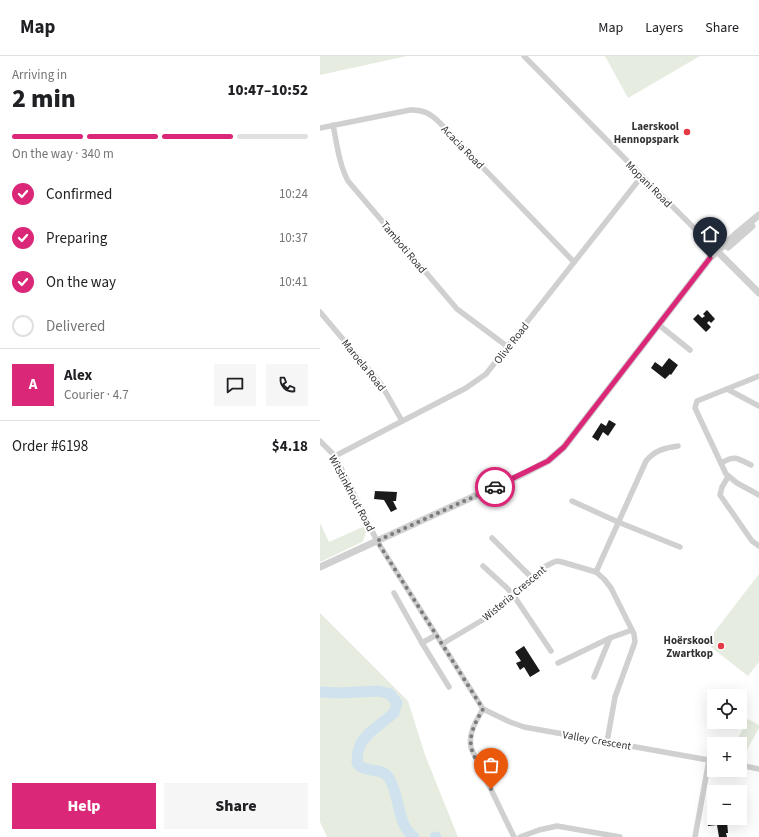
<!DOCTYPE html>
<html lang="en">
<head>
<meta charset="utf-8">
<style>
  body { margin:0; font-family:"Source Sans 3",sans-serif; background:#f6f6f6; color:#202124; height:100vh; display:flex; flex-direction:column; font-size:15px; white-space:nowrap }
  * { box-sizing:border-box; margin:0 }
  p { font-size:13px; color:#757577 }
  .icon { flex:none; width:22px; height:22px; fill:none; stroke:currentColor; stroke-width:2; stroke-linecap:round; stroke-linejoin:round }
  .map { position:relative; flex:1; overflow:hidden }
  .sheet { display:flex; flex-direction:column; background:#fff; width:320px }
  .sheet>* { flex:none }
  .tools { position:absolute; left:387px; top:633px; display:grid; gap:8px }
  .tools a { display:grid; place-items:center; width:40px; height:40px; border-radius:0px; background:#fff; box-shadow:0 4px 16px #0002; font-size:20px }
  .pin { position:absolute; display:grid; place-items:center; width:34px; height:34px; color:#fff; margin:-41px -17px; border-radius:50% 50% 50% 0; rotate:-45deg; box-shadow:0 0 4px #0007 }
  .pin .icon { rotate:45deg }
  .courier { position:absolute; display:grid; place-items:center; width:40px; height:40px; margin:-20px; border:3px solid #db2777; border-radius:50%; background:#fff; color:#222; box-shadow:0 1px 5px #0007 }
  .headline em { font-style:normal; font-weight:800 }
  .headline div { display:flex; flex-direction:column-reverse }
  .headline { display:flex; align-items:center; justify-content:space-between; height:68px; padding:0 12px }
  h1 { font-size:26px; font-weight:800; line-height:30px }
  .bar { display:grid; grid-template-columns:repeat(4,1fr); gap:6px 4px; align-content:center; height:48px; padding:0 12px }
  .bar i { height:5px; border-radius:3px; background:#e0e0e0 }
  .bar .selected { background:#db2777 }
  .bar p { grid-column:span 4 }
  .line { display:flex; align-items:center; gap:10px; padding:0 12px; border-top:1px solid #e0e0e0 }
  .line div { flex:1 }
  .round { display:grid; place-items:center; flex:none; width:42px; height:42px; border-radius:0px; background:#f6f6f6 }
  ol { padding:0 12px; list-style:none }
  li { display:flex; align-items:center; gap:12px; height:44px }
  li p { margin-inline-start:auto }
  li .icon { padding:4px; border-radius:50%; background:#db2777; color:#fff; stroke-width:4 }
  li:last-child { color:#757577 }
  li i { width:22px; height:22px; border:2px solid #e0e0e0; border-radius:50% }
  .button { display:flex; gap:8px; margin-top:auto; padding:8px 12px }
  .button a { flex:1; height:46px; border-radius:0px; background:#db2777; color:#fff; font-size:16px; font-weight:800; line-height:46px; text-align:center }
  .button a+a { background:#f6f6f6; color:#202124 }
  header { display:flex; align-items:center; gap:24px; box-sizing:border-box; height:56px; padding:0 20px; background:#fff; border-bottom:1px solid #e0e0e0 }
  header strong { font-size:19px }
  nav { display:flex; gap:22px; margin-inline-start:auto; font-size:14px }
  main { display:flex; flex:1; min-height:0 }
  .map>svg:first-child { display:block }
  .green { fill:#e6ecdf }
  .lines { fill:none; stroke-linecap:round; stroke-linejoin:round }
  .river { stroke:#cfe2ee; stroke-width:11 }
  .building { fill:#1a1a1a }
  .minor { stroke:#d0d0d0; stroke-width:5.5 }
  .tertiary { stroke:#d0d0d0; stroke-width:7 }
  .done { stroke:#7a7a7a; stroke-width:4; stroke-dasharray:0 7.2 }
  .route { stroke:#db2777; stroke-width:5 }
  .poi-dot { fill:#e63946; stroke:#fff; stroke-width:1.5 }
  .labels { text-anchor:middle; stroke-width:4; stroke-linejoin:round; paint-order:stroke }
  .poi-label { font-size:11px; font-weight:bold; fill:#333; stroke:#fff; text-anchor:end }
  .street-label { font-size:11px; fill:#333; stroke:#fff }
</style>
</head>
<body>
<header>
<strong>Map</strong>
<nav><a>Map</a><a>Layers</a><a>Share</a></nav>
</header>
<main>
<section class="sheet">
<div class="headline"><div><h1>2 min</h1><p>Arriving in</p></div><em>10:47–10:52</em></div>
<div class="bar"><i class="selected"></i><i class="selected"></i><i class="selected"></i><i></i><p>On the way · 340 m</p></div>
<ol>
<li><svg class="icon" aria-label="check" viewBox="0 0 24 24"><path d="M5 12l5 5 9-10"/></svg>Confirmed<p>10:24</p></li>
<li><svg class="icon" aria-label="check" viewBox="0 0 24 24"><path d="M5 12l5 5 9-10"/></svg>Preparing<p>10:37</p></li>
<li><svg class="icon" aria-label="check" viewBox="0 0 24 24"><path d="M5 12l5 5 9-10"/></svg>On the way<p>10:41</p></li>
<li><i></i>Delivered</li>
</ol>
<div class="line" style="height:72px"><b class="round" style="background:#db2777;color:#fff">A</b><div><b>Alex</b><p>Courier · 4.7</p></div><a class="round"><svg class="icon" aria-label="chat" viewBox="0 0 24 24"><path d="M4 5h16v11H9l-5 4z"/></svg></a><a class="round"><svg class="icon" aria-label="phone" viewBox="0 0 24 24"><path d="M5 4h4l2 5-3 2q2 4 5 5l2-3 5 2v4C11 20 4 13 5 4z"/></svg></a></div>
<div class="line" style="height:52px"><div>Order #6198</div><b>$4.18</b></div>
<div class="button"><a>Help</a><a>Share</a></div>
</section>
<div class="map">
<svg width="439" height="781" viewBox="0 0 439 781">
  <rect width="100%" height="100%" fill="#fff"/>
  <g class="green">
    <path d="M0,0H87L0,19Z"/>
    <path d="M285,0H380L308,42Z"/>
    <path d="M0,467L9,486L45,470C46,477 46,480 42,486L0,506Z"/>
    <path d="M439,518V606L428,620L386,587Z"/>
    <path d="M0,557L88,645L105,699L138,781H7L0,766Z"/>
    <path d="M428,663L439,669V672L427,694L420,690V688H415Z"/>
  </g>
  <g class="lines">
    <g class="river">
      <path d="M0,636L17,637L59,635L70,638L77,647L74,657L49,677L41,687L38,696L37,707C39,709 41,712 44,712C53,716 63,713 69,722C80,739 77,770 94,781"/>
      <path d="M115,781H116"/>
    </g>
  </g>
  <g class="building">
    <path d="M387,254L395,263L391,267L389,265L387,267L391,271L386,276L373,263L378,258L382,262L385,260L383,258Z"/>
    <path d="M349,302L358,309L351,319L350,318L345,323L331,312L335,306L342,311Z"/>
    <path d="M289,364L296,368L288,380L283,376L278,385L272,381L281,367L286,370Z"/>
    <path d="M55,435L77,436L76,445H73L77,453L71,456L64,444L54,443Z"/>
    <path d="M204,590L220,615L210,621L204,611L200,614L196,607L201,605L195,596Z"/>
    <path d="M394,761L399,762V765H407L408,777H406L407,781H399L397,769L388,770L387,762Z"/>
  </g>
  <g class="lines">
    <g class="minor">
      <path d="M204,0L322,120L397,195"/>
      <path d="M13,69C17,88 19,108 28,125L137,253L188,291"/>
      <path d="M0,72L90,54C103,53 111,58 120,67L254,206"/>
      <path d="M0,256L61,328L82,365"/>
      <path d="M339,269L370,294"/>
      <path d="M439,320L377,345L375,352L406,418L417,427L439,439"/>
      <path d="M407,333L439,350"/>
      <path d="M0,385L15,400L57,485L163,653"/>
      <path d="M15,400L146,332L166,318L322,120"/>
      <path d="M401,407C415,399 417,402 431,409"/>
      <path d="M408,421L402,431L400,439L432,485L439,490"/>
      <path d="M252,445L298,466L360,491"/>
      <path d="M172,482L213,523"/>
      <path d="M163,510L187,532L194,540L231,595"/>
      <path d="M276,516L326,405C335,394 345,392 358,390"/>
      <path d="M74,537L102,587"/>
      <path d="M116,579L102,587L129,631"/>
      <path d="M122,588L171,559L194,540L224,511L234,506L237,505L242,506L276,516L284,523L291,532L314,578L315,586L295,641L287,686"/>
      <path d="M238,607L290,582L312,574"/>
      <path d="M274,621L290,582"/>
      <path d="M163,653L190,666L204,671L394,705"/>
      <path d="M163,653C156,665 148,677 151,692L194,781"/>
      <path d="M420,709L439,713"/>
      <path d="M200,781L219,774L237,770L300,781"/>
      <path d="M375,781L389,704"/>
    </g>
    <g class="tertiary">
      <path d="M408,191L432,170"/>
      <path d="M397,195L439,237"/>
      <path d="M0,511L205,417L228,405L244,391L390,202L416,178L439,159"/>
    </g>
  </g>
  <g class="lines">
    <path class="done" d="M171,733C155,696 139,693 163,653L57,485L175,431"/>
    <path class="route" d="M175,431L228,405L244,391L390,202"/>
  </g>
  <g class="poi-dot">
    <circle cx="367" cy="76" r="4"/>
    <circle cx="401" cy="590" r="4"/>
  </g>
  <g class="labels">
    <g class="poi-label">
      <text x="359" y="74">Laerskool<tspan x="359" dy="13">Hennopspark</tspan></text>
      <text x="393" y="588">Hoërskool<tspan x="393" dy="13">Zwartkop</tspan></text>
    </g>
    <g class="street-label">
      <text transform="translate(143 91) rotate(46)" y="4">Acacia Road</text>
      <text transform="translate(329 128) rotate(45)" y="4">Mopani Road</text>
      <text transform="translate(84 191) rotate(50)" y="4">Tamboti Road</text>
      <text transform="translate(191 287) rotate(-52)" y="4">Olive Road</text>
      <text transform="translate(44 309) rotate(51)" y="4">Maroela Road</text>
      <text transform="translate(32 437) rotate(62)" y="4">Witstinkhout Road</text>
      <text transform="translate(194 537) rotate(-40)" y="4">Wisteria Crescent</text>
      <text transform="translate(277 684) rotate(10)" y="4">Valley Crescent</text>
    </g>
  </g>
</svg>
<div class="tools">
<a><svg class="icon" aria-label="locate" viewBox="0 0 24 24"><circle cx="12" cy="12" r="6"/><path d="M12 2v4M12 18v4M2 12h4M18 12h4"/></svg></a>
<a>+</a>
<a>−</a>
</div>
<div class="pin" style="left:171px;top:733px;background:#ea580c"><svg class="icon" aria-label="bag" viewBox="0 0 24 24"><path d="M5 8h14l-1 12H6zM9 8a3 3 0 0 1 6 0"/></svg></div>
<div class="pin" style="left:390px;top:202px;background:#1f2937"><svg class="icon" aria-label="home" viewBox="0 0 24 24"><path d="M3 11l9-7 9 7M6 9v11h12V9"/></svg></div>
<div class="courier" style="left:175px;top:431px"><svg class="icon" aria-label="car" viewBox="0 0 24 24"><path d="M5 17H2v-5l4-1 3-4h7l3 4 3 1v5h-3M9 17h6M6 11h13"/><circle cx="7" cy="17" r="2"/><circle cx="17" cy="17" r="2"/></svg></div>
</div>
</main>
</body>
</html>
